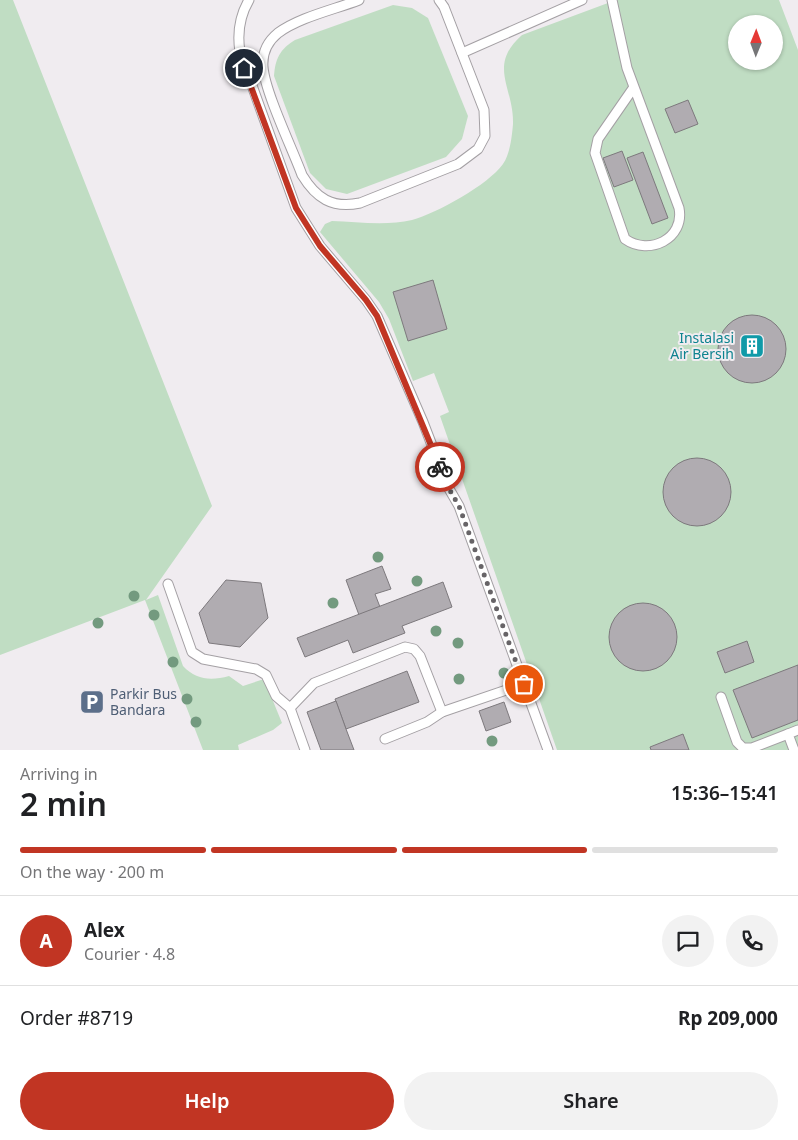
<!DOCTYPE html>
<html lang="en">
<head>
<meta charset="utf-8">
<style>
  body { margin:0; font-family:"Noto Sans",sans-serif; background:#f2f2f2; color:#202124; height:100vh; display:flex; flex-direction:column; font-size:19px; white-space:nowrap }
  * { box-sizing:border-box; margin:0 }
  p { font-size:16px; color:#757577 }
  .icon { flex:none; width:28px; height:28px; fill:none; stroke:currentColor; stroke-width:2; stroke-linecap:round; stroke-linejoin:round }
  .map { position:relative; height:750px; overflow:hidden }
  .side { display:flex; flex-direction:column; background:#fff; flex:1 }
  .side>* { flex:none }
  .needle { width:32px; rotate:1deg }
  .controls { position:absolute; left:728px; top:15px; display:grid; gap:10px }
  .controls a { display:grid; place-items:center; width:55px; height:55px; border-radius:50%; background:#fff; box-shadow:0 1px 4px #0004; font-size:25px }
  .pin { position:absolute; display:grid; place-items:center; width:42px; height:42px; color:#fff; margin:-21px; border:2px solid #fff; border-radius:50%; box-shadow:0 1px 5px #0007 }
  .courier { position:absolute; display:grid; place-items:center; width:50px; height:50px; margin:-25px; border:4px solid #c13523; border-radius:50%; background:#fff; color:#222; box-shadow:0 1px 6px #0007 }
  .summary em { font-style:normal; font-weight:600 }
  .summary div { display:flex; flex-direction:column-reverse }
  .summary { display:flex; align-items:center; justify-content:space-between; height:85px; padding:0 20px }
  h1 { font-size:32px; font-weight:600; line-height:38px }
  .bar { display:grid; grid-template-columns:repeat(4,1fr); gap:8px 5px; align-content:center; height:60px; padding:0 20px }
  .bar i { height:6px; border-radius:4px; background:#e0e0e0 }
  .bar .on { background:#c13523 }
  .bar p { grid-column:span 4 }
  .line { display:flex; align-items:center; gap:12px; padding:0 20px; border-top:1px solid #e0e0e0 }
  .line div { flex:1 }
  .round { display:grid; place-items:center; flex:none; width:52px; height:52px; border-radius:26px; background:#f2f2f2 }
  .primary-button { display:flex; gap:10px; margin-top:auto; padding:10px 20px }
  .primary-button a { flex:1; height:58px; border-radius:30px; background:#c13523; color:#fff; font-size:20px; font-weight:600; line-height:58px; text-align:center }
  .primary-button a+a { background:#f2f2f2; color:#202124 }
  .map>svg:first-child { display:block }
  .green { fill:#c0ddc3; fill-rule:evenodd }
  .building { fill:#b0acb1; stroke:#7d797d }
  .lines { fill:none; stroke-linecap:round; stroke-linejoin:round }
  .service-casing { stroke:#a4a0a4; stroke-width:11 }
  .service { stroke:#fff; stroke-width:9 }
  .tree { fill:#739a7f }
  .done { stroke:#676467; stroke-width:5; stroke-dasharray:0 9 }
  .route { stroke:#c13523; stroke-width:6 }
  .labels { text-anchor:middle; stroke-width:4; stroke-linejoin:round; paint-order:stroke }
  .culture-label { font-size:14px; fill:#0d838f; stroke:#f0ecf0; text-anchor:end }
  .service-label { font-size:14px; fill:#4e5e75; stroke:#f0ecf0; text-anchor:start }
</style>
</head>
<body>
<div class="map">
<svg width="798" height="750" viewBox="0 0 798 750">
  <rect width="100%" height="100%" fill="#f0ecf0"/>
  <g class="green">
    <path d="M0,0H13L212,506L146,600L158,595L183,666C196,680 211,681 229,676L243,686L264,679L282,723L273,730L238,745L239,750H203L145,600L0,655Z"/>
    <path d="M616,0H779L798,50V750H557L440,416L449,412L434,373L413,381L389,319L379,302L320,232L325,224L332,221C357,222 387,226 412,220C437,213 488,185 503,164C510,154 512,136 513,124C514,87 487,66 522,35ZM736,24H774V61H736Z"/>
    <path d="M393,5L412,8L428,18L468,116L462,139L446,157L347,194L326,189L310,173L274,76C275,59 280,49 295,40Z"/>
  </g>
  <g class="building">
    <path d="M688,100L698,124L675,133L665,109Z"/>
    <path d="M622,151L633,180L614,187L603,158Z"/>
    <path d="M643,152L668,218L652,224L627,158Z"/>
    <path d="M433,280L447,329L408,341L393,292Z"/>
    <circle cx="752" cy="349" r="34"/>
    <circle cx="697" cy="492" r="34"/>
    <path d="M382,566L391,589L375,594L380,607L359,615L346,580Z"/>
    <path d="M226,580L261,583L268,618L240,647L209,643L199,613Z"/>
    <path d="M443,582L452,607L402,626L405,633L353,653L348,640L305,657L297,638Z"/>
    <circle cx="643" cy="637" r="34"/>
    <path d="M747,641L754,662L725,673L717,652Z"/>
    <path d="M798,665V720L752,738L733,690Z"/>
    <path d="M407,671L419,702L346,729L335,699Z"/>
    <path d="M336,701L346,729L354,750H321L307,712Z"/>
    <path d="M504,702L511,722L486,731L479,711Z"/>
    <path d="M683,734L689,750H651L650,747Z"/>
  </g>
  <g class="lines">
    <defs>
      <g id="service">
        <path d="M249,0C239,17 237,33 240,52L296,208L320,246L366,300L377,316L423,422L448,487L459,506L548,750"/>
        <path d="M359,0C333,10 300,17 278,33C267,42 262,54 263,67C265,92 292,148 302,175C316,198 332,209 360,203L458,164L478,149L485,136L484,110L444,7L439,0"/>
        <path d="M612,0L627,68L679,208C685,239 649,256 625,239L595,153L598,139L634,87"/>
        <path d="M462,53L582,0"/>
        <path d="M168,584L192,652L203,659L256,669L266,675L276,696L290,708L305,750"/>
        <path d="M721,697L737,742L743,748H752L788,734"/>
        <path d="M290,708L314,683L405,647L414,649L420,656L442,712"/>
        <path d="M385,739L427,722L442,712L524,684"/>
        <path d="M794,750L788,734L798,730"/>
      </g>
    </defs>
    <use href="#service" class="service-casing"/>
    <use href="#service" class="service"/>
  </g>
  <g class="tree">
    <circle cx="378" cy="557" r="5.5"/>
    <circle cx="417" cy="581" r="5.5"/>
    <circle cx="134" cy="596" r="5.5"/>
    <circle cx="333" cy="603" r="5.5"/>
    <circle cx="154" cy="615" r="5.5"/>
    <circle cx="98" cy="623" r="5.5"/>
    <circle cx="436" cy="631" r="5.5"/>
    <circle cx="458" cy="643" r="5.5"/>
    <circle cx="173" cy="662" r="5.5"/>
    <circle cx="504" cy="673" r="5.5"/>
    <circle cx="459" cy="679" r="5.5"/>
    <circle cx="187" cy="699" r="5.5"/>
    <circle cx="196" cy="722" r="5.5"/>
    <circle cx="492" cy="741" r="5.5"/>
  </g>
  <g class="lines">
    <path class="done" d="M440,467L448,487L459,506L524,684"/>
    <path class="route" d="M244,68L296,208L320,246L366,300L377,316L440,467"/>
  </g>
  <defs>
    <symbol id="building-square" viewBox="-11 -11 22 22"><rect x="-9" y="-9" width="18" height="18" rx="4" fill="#0f9aa8" stroke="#f0ecf0"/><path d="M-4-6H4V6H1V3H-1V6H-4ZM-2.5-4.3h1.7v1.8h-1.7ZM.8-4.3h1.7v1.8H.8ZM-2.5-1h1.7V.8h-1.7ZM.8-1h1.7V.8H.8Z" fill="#fff"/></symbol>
    <symbol id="parking-square" viewBox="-11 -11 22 22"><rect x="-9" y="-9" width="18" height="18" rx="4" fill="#5c6f8a" stroke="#f0ecf0"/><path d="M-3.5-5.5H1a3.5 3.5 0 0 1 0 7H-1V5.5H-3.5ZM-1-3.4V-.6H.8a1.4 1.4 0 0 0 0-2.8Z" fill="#fff"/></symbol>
  </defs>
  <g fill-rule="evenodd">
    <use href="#building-square" x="738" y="332" width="28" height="28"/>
    <use href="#parking-square" x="78" y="688" width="28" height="28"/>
  </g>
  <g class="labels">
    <g class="culture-label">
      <text x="734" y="343">Instalasi<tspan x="734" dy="16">Air Bersih</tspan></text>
    </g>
    <g class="service-label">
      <text x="110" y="699">Parkir Bus<tspan x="110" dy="16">Bandara</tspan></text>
    </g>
  </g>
</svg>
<div class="controls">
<a><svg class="needle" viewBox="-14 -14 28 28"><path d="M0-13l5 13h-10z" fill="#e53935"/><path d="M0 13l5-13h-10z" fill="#757577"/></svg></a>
</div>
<div class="pin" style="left:524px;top:684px;background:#ea580c"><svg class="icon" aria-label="bag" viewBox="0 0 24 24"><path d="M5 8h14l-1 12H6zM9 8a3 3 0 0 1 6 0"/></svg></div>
<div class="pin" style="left:244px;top:68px;background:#1f2937"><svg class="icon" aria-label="home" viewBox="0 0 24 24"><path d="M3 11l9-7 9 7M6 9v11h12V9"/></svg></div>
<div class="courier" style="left:440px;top:467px"><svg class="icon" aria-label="bike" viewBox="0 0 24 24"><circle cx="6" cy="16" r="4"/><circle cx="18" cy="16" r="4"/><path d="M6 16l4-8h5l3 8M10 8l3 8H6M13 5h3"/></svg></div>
</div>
<section class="side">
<div class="summary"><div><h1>2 min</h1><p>Arriving in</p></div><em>15:36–15:41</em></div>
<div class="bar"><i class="on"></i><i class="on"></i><i class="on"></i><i></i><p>On the way · 200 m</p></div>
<div class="line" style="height:90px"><b class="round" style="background:#c13523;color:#fff">A</b><div><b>Alex</b><p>Courier · 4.8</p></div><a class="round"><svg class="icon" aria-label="chat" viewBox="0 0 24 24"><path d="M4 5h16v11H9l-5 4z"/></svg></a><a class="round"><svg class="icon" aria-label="phone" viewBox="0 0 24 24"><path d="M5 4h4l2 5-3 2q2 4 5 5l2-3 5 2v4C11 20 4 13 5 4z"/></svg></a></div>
<div class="line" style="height:65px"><div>Order #8719</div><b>Rp 209,000</b></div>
<div class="primary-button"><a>Help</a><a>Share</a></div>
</section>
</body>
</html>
